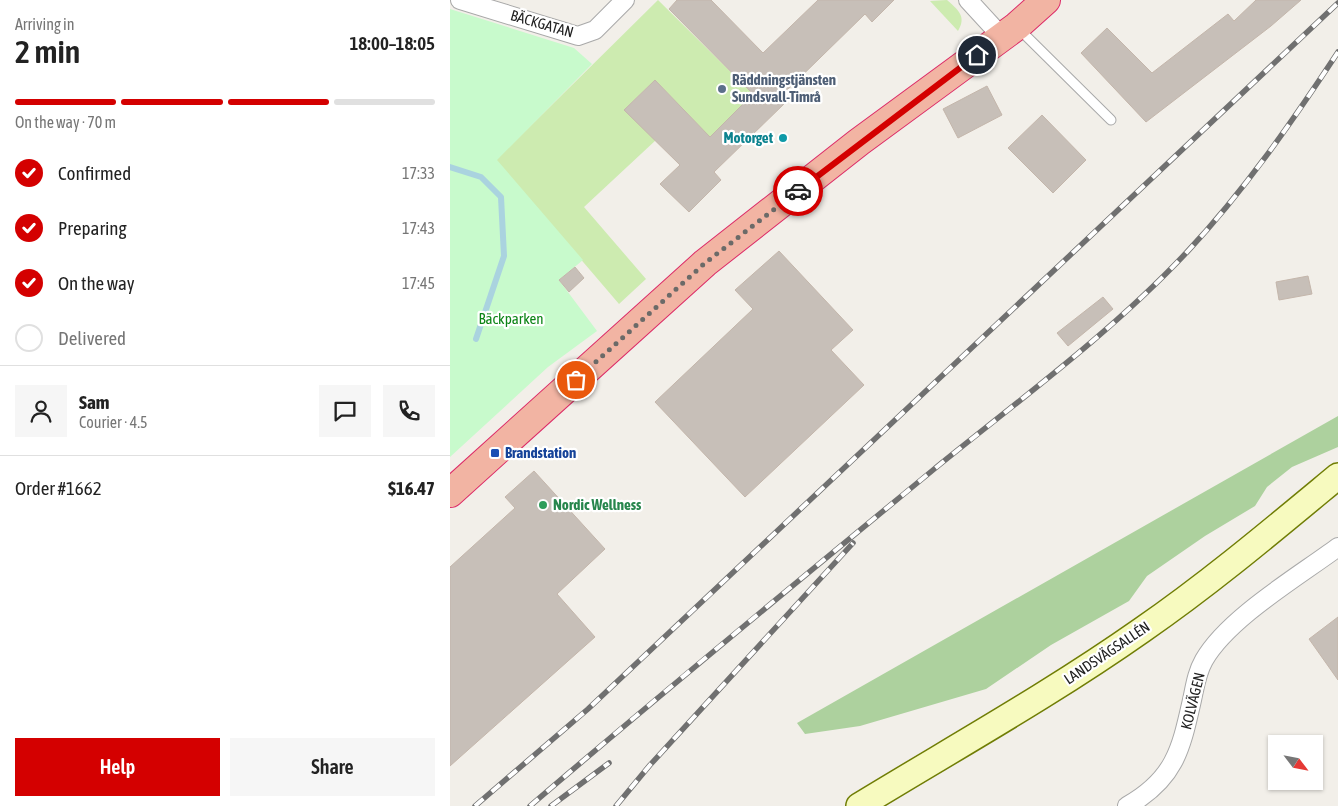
<!DOCTYPE html>
<html lang="en">
<head>
<meta charset="utf-8">
<style>
  body { margin:0; font-family:"Asap Condensed",sans-serif; background:#f6f6f6; color:#222; height:100vh; display:flex; flex-direction:column; font-size:19px; white-space:nowrap }
  * { box-sizing:border-box; margin:0 }
  p { font-size:16px; color:#767676 }
  .icon { flex:none; width:28px; height:28px; fill:none; stroke:currentColor; stroke-width:2; stroke-linecap:round; stroke-linejoin:round }
  .map { position:relative; flex:1; overflow:hidden }
  .details { display:flex; flex-direction:column; background:#fff; width:450px }
  .details>* { flex:none }
  .needle { width:32px; rotate:122deg }
  .tools { position:absolute; left:818px; top:735px; display:grid; gap:10px }
  .tools a { display:grid; place-items:center; width:55px; height:55px; border-radius:0px; background:#fff; box-shadow:0 1px 4px #0004; font-size:25px }
  .pin { position:absolute; display:grid; place-items:center; width:42px; height:42px; color:#fff; margin:-21px; border:2px solid #fff; border-radius:50%; box-shadow:0 1px 5px #0007 }
  .courier { position:absolute; display:grid; place-items:center; width:50px; height:50px; margin:-25px; border:4px solid #d40000; border-radius:50%; background:#fff; color:#222; box-shadow:0 1px 6px #0007 }
  .overview em { font-style:normal; font-weight:600 }
  .overview div { display:flex; flex-direction:column-reverse }
  .overview { display:flex; align-items:center; justify-content:space-between; height:85px; padding:0 15px }
  h1 { font-size:32px; font-weight:600; line-height:38px }
  .bar { display:grid; grid-template-columns:repeat(4,1fr); gap:8px 5px; align-content:center; height:60px; padding:0 15px }
  .bar i { height:6px; border-radius:4px; background:#e0e0e0 }
  .bar .active { background:#d40000 }
  .bar p { grid-column:span 4 }
  .line { display:flex; align-items:center; gap:12px; padding:0 15px; border-top:1px solid #e0e0e0 }
  .line div { flex:1 }
  .round { display:grid; place-items:center; flex:none; width:52px; height:52px; border-radius:0px; background:#f6f6f6 }
  ol { padding:0 15px; list-style:none }
  li { display:flex; align-items:center; gap:15px; height:55px }
  li p { margin-inline-start:auto }
  li .icon { padding:5px; border-radius:50%; background:#d40000; color:#fff; stroke-width:4 }
  li:last-child { color:#767676 }
  li i { width:28px; height:28px; border:2px solid #e0e0e0; border-radius:50% }
  .button { display:flex; gap:10px; margin-top:auto; padding:10px 15px }
  .button a { flex:1; height:58px; border-radius:0px; background:#d40000; color:#fff; font-size:20px; font-weight:600; line-height:58px; text-align:center }
  .button a+a { background:#f6f6f6; color:#222 }
  main { display:flex; flex:1; min-height:0 }
  .map>svg:first-child { display:block }
  .grass { fill:#cdebb0 }
  .forest { fill:#add19e }
  .park { fill:#c8facc }
  .lines { fill:none; stroke-linecap:round; stroke-linejoin:round }
  .stream { stroke:#aad3df; stroke-width:6 }
  .building { fill:#c7bfb8; stroke:#c4b6ab }
  .service-casing { stroke:#a9a9a9; stroke-width:11 }
  .minor-casing { stroke:#a9a9a9; stroke-width:20 }
  .secondary-casing { stroke:#707d05; stroke-width:28 }
  .trunk-casing { stroke:#dc2a67; stroke-width:30 }
  .service { stroke:#fff; stroke-width:9 }
  .minor { stroke:#fff; stroke-width:18 }
  .secondary { stroke:#f7fabf; stroke-width:25 }
  .trunk { stroke:#f2b4a3; stroke-width:28 }
  .rail-casing { stroke:#707070; stroke-width:5.5 }
  .rail { stroke:#fff; stroke-width:4; stroke-dasharray:11; stroke-linecap:butt }
  .done { stroke:#6b6a68; stroke-width:5; stroke-dasharray:0 9 }
  .route { stroke:#d40000; stroke-width:6 }
  .service-dot { fill:#5c6f8a; stroke:#fff; stroke-width:2 }
  .culture-dot { fill:#0f9aa8; stroke:#fff; stroke-width:2 }
  .transit-dot { fill:#1a4fb4; stroke:#fff; stroke-width:2 }
  .leisure-dot { fill:#2e9e5b; stroke:#fff; stroke-width:2 }
  .labels { text-anchor:middle; stroke-width:4.5; stroke-linejoin:round; paint-order:stroke }
  .street-label { font-size:15px; fill:#222; stroke:#fff }
  .service-label { font-size:15px; font-weight:bold; fill:#4e5e75; stroke:#fff; text-anchor:start }
  .culture-label { font-size:15px; font-weight:bold; fill:#0d838f; stroke:#fff; text-anchor:end }
  .park-label { font-size:15px; fill:#0c8416; stroke:#fff }
  .transit-label { font-size:15px; font-weight:bold; fill:#164399; stroke:#fff; text-anchor:start }
  .leisure-label { font-size:15px; font-weight:bold; fill:#27864d; stroke:#fff; text-anchor:start }
</style>
</head>
<body>
<main>
<section class="details">
<div class="overview"><div><h1>2 min</h1><p>Arriving in</p></div><em>18:00–18:05</em></div>
<div class="bar"><i class="active"></i><i class="active"></i><i class="active"></i><i></i><p>On the way · 70 m</p></div>
<ol>
<li><svg class="icon" aria-label="check" viewBox="0 0 24 24"><path d="M5 12l5 5 9-10"/></svg>Confirmed<p>17:33</p></li>
<li><svg class="icon" aria-label="check" viewBox="0 0 24 24"><path d="M5 12l5 5 9-10"/></svg>Preparing<p>17:43</p></li>
<li><svg class="icon" aria-label="check" viewBox="0 0 24 24"><path d="M5 12l5 5 9-10"/></svg>On the way<p>17:45</p></li>
<li><i></i>Delivered</li>
</ol>
<div class="line" style="height:90px"><a class="round"><svg class="icon" aria-label="person" viewBox="0 0 24 24"><circle cx="12" cy="8" r="4"/><path d="M4 21q1-7 8-7t8 7"/></svg></a><div><b>Sam</b><p>Courier · 4.5</p></div><a class="round"><svg class="icon" aria-label="chat" viewBox="0 0 24 24"><path d="M4 5h16v11H9l-5 4z"/></svg></a><a class="round"><svg class="icon" aria-label="phone" viewBox="0 0 24 24"><path d="M5 4h4l2 5-3 2q2 4 5 5l2-3 5 2v4C11 20 4 13 5 4z"/></svg></a></div>
<div class="line" style="height:65px"><div>Order #1662</div><b>$16.47</b></div>
<div class="button"><a>Help</a><a>Share</a></div>
</section>
<div class="map">
<svg width="888" height="806" viewBox="0 0 888 806">
  <rect width="100%" height="100%" fill="#f2efe9"/>
  <g class="grass">
    <path d="M208,0L303,94L245,152L254,131L205,80L175,109L206,140L134,207L196,279L169,304L46,160Z"/>
    <path d="M497,0C508,10 517,16 508,31L480,1Z"/>
  </g>
  <path class="forest" d="M888,416V447L842,467L817,487L805,506L755,536L697,576L679,601L601,645L536,689L410,726L355,734L347,723Z"/>
  <path class="park" d="M0,9L124,48L142,64L47,160L133,260L109,280L147,331L98,367L0,457Z"/>
  <g class="lines">
    <path class="stream" d="M0,167L31,177L51,197L54,256L26,339"/>
  </g>
  <g class="building">
    <path d="M227,0H261L313,53L368,0H444L422,22L415,14L328,99L334,104L264,172L271,180L239,212L210,184L230,165L174,110L205,80L260,137L303,94L219,9Z"/>
    <path d="M806,0H851L821,26L696,122L631,53L657,28L702,73L778,14L784,21Z"/>
    <path d="M537,86L552,115L508,138L493,109Z"/>
    <path d="M592,115L636,160L603,193L558,148Z"/>
    <path d="M329,251L403,330L381,350L414,385L295,497L205,402L303,309L285,290Z"/>
    <path d="M125,267L134,278L119,292L109,280Z"/>
    <path d="M858,276L862,294L829,300L826,282Z"/>
    <path d="M653,297L663,309L618,346L607,333Z"/>
    <path d="M84,471L155,549L107,594L145,637L0,766V567L65,508L55,497Z"/>
    <path d="M888,617V680L859,639Z"/>
  </g>
  <g class="lines">
    <defs>
      <path id="service" d="M569,29L661,120"/>
      <g id="minor">
        <path d="M10,0L128,36L145,30L175,0"/>
        <path d="M518,0L552,37"/>
        <path d="M677,806C725,779 731,749 742,700C745,686 747,672 754,660C778,618 849,576 888,547"/>
      </g>
      <path id="secondary" d="M409,806C504,748 601,694 692,630C760,583 824,529 888,476"/>
      <path id="trunk" d="M0,493L255,263L409,142L567,26L596,0"/>
    </defs>
    <use href="#service" class="service-casing"/>
    <use href="#minor" class="minor-casing"/>
    <use href="#secondary" class="secondary-casing"/>
    <use href="#trunk" class="trunk-casing"/>
    <use href="#service" class="service"/>
    <use href="#minor" class="minor"/>
    <use href="#secondary" class="secondary"/>
    <use href="#trunk" class="trunk"/>
    <defs>
      <g id="rail">
        <path d="M25,806L138,709L888,3"/>
        <path d="M80,806C213,692 348,581 483,470C569,400 661,333 737,252C794,191 842,122 888,52"/>
        <path d="M101,806L159,763"/>
        <path d="M166,806L200,765L403,543"/>
      </g>
    </defs>
    <use href="#rail" class="rail-casing"/>
    <use href="#rail" class="rail"/>
  </g>
  <g class="lines">
    <path class="done" d="M126,380L255,263L348,191"/>
    <path class="route" d="M348,191L527,55"/>
  </g>
  <circle class="service-dot" cx="272" cy="89" r="5"/>
  <circle class="culture-dot" cx="333" cy="138" r="5"/>
  <rect class="transit-dot" x="40" y="448" width="10" height="10" rx="2.5"/>
  <circle class="leisure-dot" cx="93" cy="505" r="5"/>
  <g class="labels">
    <g class="street-label">
      <text transform="translate(92 24) rotate(16)" y="5">BÄCKGATAN</text>
      <text transform="translate(657 653) rotate(-34)" y="5">LANDSVÄGSALLÉN</text>
      <text transform="translate(743 701) rotate(-76)" y="5">KOLVÄGEN</text>
    </g>
    <g class="service-label">
      <text x="282" y="85">Räddningstjänsten<tspan x="282" dy="17">Sundsvall-Timrå</tspan></text>
    </g>
    <g class="culture-label">
      <text x="323" y="143">Motorget</text>
    </g>
    <g class="park-label">
      <text x="61" y="324">Bäckparken</text>
    </g>
    <g class="transit-label">
      <text x="55" y="458">Brandstation</text>
    </g>
    <g class="leisure-label">
      <text x="103" y="510">Nordic Wellness</text>
    </g>
  </g>
</svg>
<div class="tools">
<a><svg class="needle" viewBox="-14 -14 28 28"><path d="M0-13l5 13h-10z" fill="#e53935"/><path d="M0 13l5-13h-10z" fill="#767676"/></svg></a>
</div>
<div class="pin" style="left:126px;top:380px;background:#ea580c"><svg class="icon" aria-label="bag" viewBox="0 0 24 24"><path d="M5 8h14l-1 12H6zM9 8a3 3 0 0 1 6 0"/></svg></div>
<div class="pin" style="left:527px;top:55px;background:#1f2937"><svg class="icon" aria-label="home" viewBox="0 0 24 24"><path d="M3 11l9-7 9 7M6 9v11h12V9"/></svg></div>
<div class="courier" style="left:348px;top:191px"><svg class="icon" aria-label="car" viewBox="0 0 24 24"><path d="M5 17H2v-5l4-1 3-4h7l3 4 3 1v5h-3M9 17h6M6 11h13"/><circle cx="7" cy="17" r="2"/><circle cx="17" cy="17" r="2"/></svg></div>
</div>
</main>
</body>
</html>
